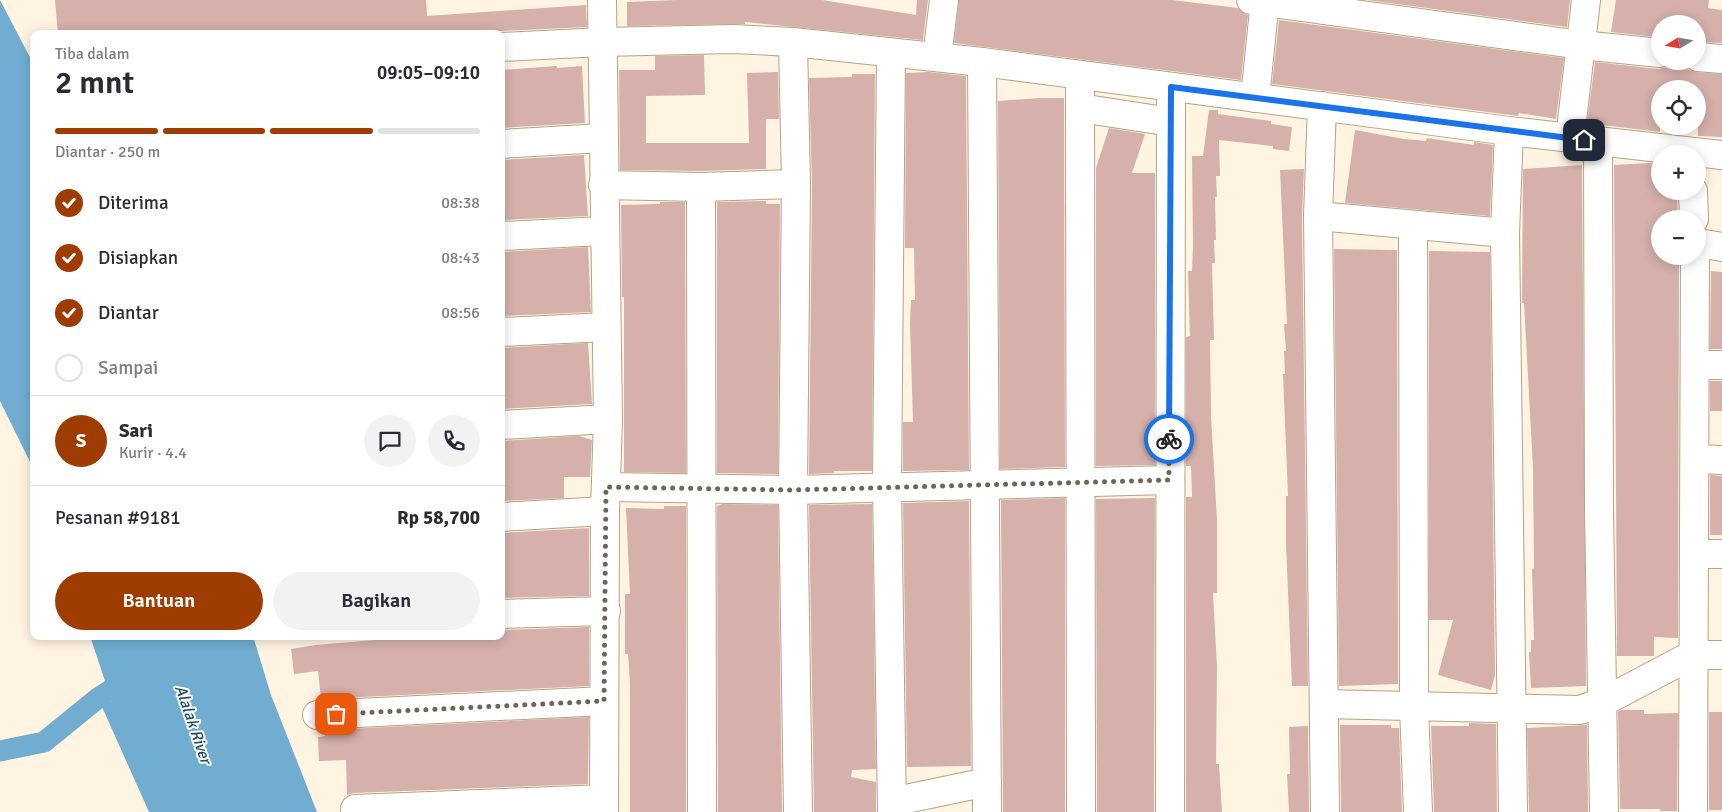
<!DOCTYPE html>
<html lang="id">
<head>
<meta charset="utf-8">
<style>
  body { margin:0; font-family:Signika,sans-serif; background:#f2f2f3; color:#2b2b33; height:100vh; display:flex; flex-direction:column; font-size:19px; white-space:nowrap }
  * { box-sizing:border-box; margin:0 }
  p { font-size:16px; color:#7c7c81 }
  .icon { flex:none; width:28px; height:28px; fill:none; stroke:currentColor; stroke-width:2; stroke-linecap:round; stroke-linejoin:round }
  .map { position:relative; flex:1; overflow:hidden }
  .drawer { position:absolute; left:30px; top:30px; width:475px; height:610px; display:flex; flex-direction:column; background:#fff; border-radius:10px; box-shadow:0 2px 12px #0003 }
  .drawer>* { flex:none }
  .needle { width:32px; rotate:259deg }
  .buttons { position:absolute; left:1651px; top:15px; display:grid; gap:10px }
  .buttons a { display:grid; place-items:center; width:55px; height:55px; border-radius:50%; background:#fff; box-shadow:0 2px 12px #0003; font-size:25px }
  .pin { position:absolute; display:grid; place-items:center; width:42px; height:42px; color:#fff; margin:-21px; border-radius:10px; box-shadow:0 2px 8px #0006 }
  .courier { position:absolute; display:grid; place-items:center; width:50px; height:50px; margin:-25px; border:4px solid #1a73e8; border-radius:50%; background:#fff; color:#222; box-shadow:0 1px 6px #0007 }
  .summary em { font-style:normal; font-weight:600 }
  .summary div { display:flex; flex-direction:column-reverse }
  .summary { display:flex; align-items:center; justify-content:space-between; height:85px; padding:0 25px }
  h1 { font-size:32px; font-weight:600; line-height:38px }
  .bar { display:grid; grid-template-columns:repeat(4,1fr); gap:8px 5px; align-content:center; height:60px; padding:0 25px }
  .bar i { height:6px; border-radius:4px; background:#e1e1e2 }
  .bar .on { background:#9f3c01 }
  .bar p { grid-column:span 4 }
  .line { display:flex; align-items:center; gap:12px; padding:0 25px; border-top:1px solid #e1e1e2 }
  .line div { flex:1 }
  .round { display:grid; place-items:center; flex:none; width:52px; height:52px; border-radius:26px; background:#f2f2f3 }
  ol { padding:0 25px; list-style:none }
  li { display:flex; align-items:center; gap:15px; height:55px }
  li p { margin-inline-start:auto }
  li .icon { padding:5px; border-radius:50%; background:#9f3c01; color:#fff; stroke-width:4 }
  li:last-child { color:#7c7c81 }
  li i { width:28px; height:28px; border:2px solid #e1e1e2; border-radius:50% }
  .primary-button { display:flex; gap:10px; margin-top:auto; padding:10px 25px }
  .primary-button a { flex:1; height:58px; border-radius:30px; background:#9f3c01; color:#fff; font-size:20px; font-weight:600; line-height:58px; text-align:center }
  .primary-button a+a { background:#f2f2f3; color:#2b2b33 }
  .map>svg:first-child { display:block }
  .water { fill:#70add0 }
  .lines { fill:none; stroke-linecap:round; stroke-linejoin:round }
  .canal { stroke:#70add0; stroke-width:21 }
  .building { fill:#d6b0ab }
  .minor-casing { stroke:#b4a386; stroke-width:30 }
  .minor { stroke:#fff; stroke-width:28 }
  .done { stroke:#6d6557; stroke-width:5; stroke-dasharray:0 9 }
  .route { stroke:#1a73e8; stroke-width:6 }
  .labels { text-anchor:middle; stroke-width:4; stroke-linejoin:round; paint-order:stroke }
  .water-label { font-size:16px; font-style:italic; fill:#1c4c66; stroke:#fff }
</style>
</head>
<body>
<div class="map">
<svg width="1722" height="812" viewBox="0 0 1722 812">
  <rect width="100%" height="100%" fill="#fff4e1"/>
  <g class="water">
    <path d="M0,0L34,65V470L0,401Z"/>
    <path d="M90,636H253L271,695L317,812H149L98,698L112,702Z"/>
  </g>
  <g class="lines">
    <path class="canal" d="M0,751L44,742L98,698L132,676"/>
  </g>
  <g class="building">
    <path d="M55,0H426L427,16L586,5L587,27L500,31L493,34H58Z"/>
    <path d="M676,0H822L916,15L917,0H928L923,40L745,22V24L627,26V2Z"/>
    <path d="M959,0H1172L1238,8L1248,15L1241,80L954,43Z"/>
    <path d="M1367,0H1570L1567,27Z"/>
    <path d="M1616,0H1709L1708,8L1722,10V43L1698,42V24H1657L1655,37L1611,32Z"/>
    <path d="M1279,20L1564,58L1556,119L1519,113L1518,116L1511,115L1272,84Z"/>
    <path d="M704,55L705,95L646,96V143H749L747,73L778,72L779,119H766V169L701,171L620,170L619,70H655V56Z"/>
    <path d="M1673,61L1683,62L1689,70L1696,72L1722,74V137L1698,136V89H1660V132L1587,123L1595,62L1658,69L1667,67Z"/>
    <path d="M557,66V68L582,66L585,123L501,128V70Z"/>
    <path d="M929,72L966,76L969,470L903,471V422H913L910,324L911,300H915L914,248H905L906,73Z"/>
    <path d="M852,74H875L872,471H834V473L809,474L812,184L809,78L852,77Z"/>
    <path d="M1039,98H1064L1065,467L1000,469L998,101Z"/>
    <path d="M1209,110H1218V114L1271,121V124L1292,127L1289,151L1273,149V146L1219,140L1220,176H1216L1217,197H1215L1216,240H1214L1215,263H1212L1214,340H1210L1211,416L1217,520V593H1213L1217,667L1216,764H1219L1222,812H1186V497H1192L1191,466H1186V337L1190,336L1188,271H1192L1193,246L1192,156H1203Z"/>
    <path d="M1109,128L1145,134L1132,173H1155V465L1096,466V168Z"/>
    <path d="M1355,130L1404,139L1426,141L1427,138L1474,145V142L1493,145L1490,216L1345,203Z"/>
    <path d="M584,155L588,216L501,220V160Z"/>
    <path d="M1649,163L1660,164V191H1677L1678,219H1660V256H1679L1678,638L1654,637V656H1617L1614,165Z"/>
    <path d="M1582,165L1586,686L1531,688L1529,652H1531V640H1534L1532,569L1534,568L1533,468L1524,303H1522L1523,169Z"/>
    <path d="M1304,169L1302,216L1308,686H1292L1286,545V496H1288L1283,374H1285L1284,351H1286L1284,324H1287L1280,170Z"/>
    <path d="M766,201V204H780L778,474L717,473V202Z"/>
    <path d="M660,202H685L686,473L624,472V297H622L621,205L660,204Z"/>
    <path d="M588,247L591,312L501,316V252Z"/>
    <path d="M1334,249L1397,250L1398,684L1339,686Z"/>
    <path d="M1429,251L1490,252L1495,675L1491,690L1438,675L1453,620H1429Z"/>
    <path d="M1711,271L1722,272V349H1710Z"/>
    <path d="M588,343L592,404L501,409V348Z"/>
    <rect x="1710" y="381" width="12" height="30"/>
    <path d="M579,436L592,440L590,477H564V498L501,501V441Z"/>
    <path d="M1710,475L1722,476V535H1710Z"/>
    <path d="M1065,498V812H1003L1001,500Z"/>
    <path d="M1155,498L1154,812H1097L1096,499Z"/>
    <path d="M969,501L971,766L907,767L903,503Z"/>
    <path d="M722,504L778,505L782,812H718L717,506Z"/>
    <path d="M872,504L876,769L852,770L851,777L876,782V812H814L809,505Z"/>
    <path d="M664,506H686V812H630V683L628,654H625V594H630L626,508L664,509Z"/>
    <path d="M589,528V596L501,598V533Z"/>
    <path d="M589,627V686L321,699L318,671L294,674L291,649L316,645L410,637L501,636V630Z"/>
    <path d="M1620,710H1644V714L1678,713L1677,811H1660V809H1620L1618,712Z"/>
    <rect x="1709" y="712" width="13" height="98"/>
    <path d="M589,717L588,784L354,793L347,795L346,760L319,761L318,737L325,736V730Z"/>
    <path d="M1469,723L1496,724L1497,812H1434L1431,726H1469Z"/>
    <path d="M1340,725H1391V728H1399L1402,812H1341Z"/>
    <path d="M1587,725L1588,812H1529L1527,728Z"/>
    <path d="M1308,726L1309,812H1289L1287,774H1290L1289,727Z"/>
  </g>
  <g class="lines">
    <defs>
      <g id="minor">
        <path d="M602,0L608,419L605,511L604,812"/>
        <path d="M1251,0L1581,45L1660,53"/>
        <path d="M793,42L796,184L793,490L798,812"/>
        <path d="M501,47L602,42L733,39L793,42L982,62L1509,131L1722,155"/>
        <path d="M891,53L887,487L892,812"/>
        <path d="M937,57L944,0"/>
        <path d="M1698,57L1722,59"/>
        <path d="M982,62L987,812"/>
        <path d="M1080,75L1081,812"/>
        <path d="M1255,98L1265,0"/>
        <path d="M1322,106L1318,216L1325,812"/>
        <path d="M1080,108L1171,122"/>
        <path d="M1509,131L1505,233L1513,812"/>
        <path d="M1570,138L1586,0"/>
        <path d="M1598,141L1599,510L1604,812"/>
        <path d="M501,144L602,138"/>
        <path d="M603,185L701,187L796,184"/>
        <path d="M701,187L702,812"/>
        <path d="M1693,191L1694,219"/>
        <path d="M1318,216L1505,233"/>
        <path d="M1413,226L1414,707L1418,812"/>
        <path d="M501,236L603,231"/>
        <path d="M1698,243L1722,247"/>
        <path d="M501,332L606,327"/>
        <path d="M1695,365H1722"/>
        <path d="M501,425L608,419"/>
        <path d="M1695,459L1722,460"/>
        <path d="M606,487L793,490L1169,480"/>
        <path d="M501,517L605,511"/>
        <path d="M1695,554H1722"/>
        <path d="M501,614L606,611"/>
        <path d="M1324,704L1580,710L1603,702L1692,655H1722"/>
        <path d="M317,715L604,701"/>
        <path d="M892,802L987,782"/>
        <path d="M355,809L604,799"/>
        <path d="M1170,812L1171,87"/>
        <path d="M1693,812L1695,256"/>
      </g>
    </defs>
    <use href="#minor" class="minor-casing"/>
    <use href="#minor" class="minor"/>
  </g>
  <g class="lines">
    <path class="done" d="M336,714L604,701L606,487L793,490L1169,480V439"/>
    <path class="route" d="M1169,439L1171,87L1584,140"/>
  </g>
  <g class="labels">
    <g class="water-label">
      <text transform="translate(194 724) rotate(71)" y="6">Alalak River</text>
    </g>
  </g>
</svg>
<div class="buttons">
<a><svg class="needle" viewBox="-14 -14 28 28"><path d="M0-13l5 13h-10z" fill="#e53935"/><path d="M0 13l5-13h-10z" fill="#7c7c81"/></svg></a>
<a><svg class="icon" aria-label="locate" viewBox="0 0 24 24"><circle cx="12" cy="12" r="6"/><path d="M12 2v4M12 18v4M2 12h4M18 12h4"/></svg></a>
<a>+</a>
<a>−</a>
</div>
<div class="pin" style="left:336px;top:714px;background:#ea580c"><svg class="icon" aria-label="bag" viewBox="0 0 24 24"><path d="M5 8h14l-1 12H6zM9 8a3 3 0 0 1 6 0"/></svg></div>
<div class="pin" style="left:1584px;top:140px;background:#1f2937"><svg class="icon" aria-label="home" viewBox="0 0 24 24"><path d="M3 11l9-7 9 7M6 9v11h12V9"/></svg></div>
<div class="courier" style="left:1169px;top:439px"><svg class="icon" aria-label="bike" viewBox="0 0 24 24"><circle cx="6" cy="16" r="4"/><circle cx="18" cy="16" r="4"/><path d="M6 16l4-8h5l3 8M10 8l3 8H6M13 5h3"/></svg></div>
<section class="drawer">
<div class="summary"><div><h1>2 mnt</h1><p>Tiba dalam</p></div><em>09:05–09:10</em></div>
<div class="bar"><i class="on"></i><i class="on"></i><i class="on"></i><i></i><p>Diantar · 250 m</p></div>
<ol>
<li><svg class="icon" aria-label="check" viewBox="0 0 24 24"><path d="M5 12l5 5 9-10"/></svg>Diterima<p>08:38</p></li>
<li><svg class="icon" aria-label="check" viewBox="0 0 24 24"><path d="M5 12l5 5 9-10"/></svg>Disiapkan<p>08:43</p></li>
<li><svg class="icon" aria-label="check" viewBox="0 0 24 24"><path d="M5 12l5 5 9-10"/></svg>Diantar<p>08:56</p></li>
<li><i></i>Sampai</li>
</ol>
<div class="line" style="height:90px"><b class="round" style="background:#9f3c01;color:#fff">S</b><div><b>Sari</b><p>Kurir · 4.4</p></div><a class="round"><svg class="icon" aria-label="chat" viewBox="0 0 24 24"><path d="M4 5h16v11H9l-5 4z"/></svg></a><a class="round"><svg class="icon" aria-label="phone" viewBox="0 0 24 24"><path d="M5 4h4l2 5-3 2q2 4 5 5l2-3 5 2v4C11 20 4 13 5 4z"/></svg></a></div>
<div class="line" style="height:65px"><div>Pesanan #9181</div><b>Rp 58,700</b></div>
<div class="primary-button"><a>Bantuan</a><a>Bagikan</a></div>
</section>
</div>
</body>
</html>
